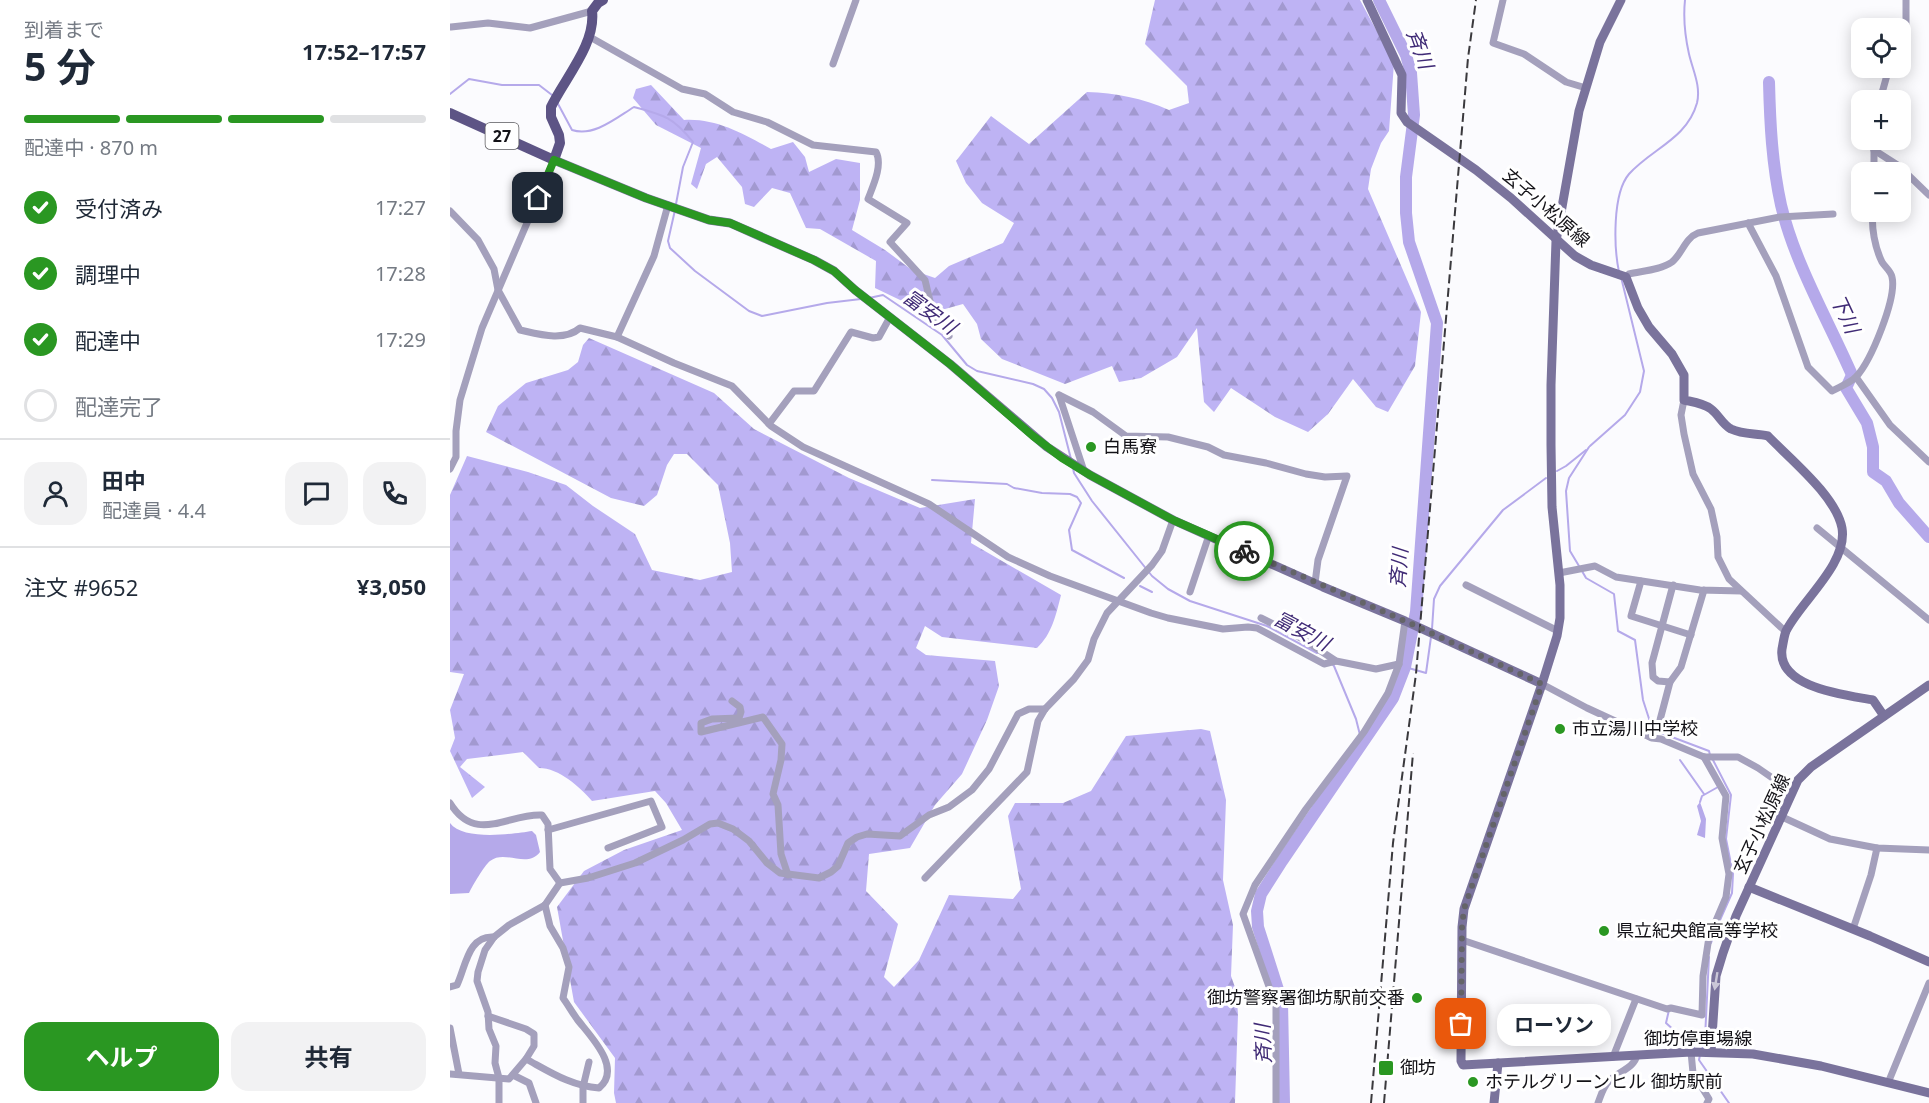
<!DOCTYPE html>
<html lang="ja">
<head>
<meta charset="utf-8">
<style>
  body { margin:0; font-family:"Noto Sans","Noto Sans JP",sans-serif; background:#f2f2f3; color:#1f2937; height:100vh; display:flex; flex-direction:column; font-size:22px; white-space:nowrap }
  * { box-sizing:border-box; margin:0 }
  p { font-size:20px; color:#747a83 }
  .icon { flex:none; width:33px; height:33px; fill:none; stroke:currentColor; stroke-width:2; stroke-linecap:round; stroke-linejoin:round }
  .map { position:relative; flex:1; overflow:hidden }
  .details { display:flex; flex-direction:column; background:#fff; width:450px }
  .details>* { flex:none }
  .controls { position:absolute; left:1401px; top:18px; display:grid; gap:12px }
  .controls a { display:grid; place-items:center; width:60px; height:60px; border-radius:12px; background:#fff; box-shadow:0 3px 15px #0003; font-size:30px }
  .pin { position:absolute; display:grid; place-items:center; width:51px; height:51px; color:#fff; margin:-26px; border-radius:12px; box-shadow:0 3px 9px #0006 }
  .courier { position:absolute; display:grid; place-items:center; width:60px; height:60px; margin:-30px; border:4px solid #2a9722; border-radius:50%; background:#fff; color:#222; box-shadow:0 2px 8px #0007 }
  .bubble { position:absolute; height:42px; border-radius:18px; background:#fff; box-shadow:0 3px 15px #0003; font-size:20px; font-weight:700; line-height:42px; text-align:center }
  .headline em { font-style:normal; font-weight:700 }
  .headline div { display:flex; flex-direction:column-reverse }
  .headline { display:flex; align-items:center; justify-content:space-between; height:102px; padding:0 24px }
  h1 { font-size:39px; font-weight:700; line-height:45px }
  .bar { display:grid; grid-template-columns:repeat(4,1fr); gap:9px 6px; align-content:center; height:72px; padding:0 24px }
  .bar i { height:8px; border-radius:4px; background:#e0e1e3 }
  .bar .active { background:#2a9722 }
  .bar p { grid-column:span 4 }
  .line { display:flex; align-items:center; gap:15px; padding:0 24px; border-top:2px solid #e0e1e3 }
  .line div { flex:1 }
  .round { display:grid; place-items:center; flex:none; width:63px; height:63px; border-radius:18px; background:#f2f2f3 }
  ol { padding:0 24px; list-style:none }
  li { display:flex; align-items:center; gap:18px; height:66px }
  li p { margin-inline-start:auto }
  li .icon { padding:6px; border-radius:50%; background:#2a9722; color:#fff; stroke-width:4 }
  li:last-child { color:#747a83 }
  li i { width:33px; height:33px; border:3px solid #e0e1e3; border-radius:50% }
  .primary-button { display:flex; gap:12px; margin-top:auto; padding:12px 24px }
  .primary-button a { flex:1; height:69px; border-radius:18px; background:#2a9722; color:#fff; font-size:24px; font-weight:700; line-height:69px; text-align:center }
  .primary-button a+a { background:#f2f2f3; color:#1f2937 }
  main { display:flex; flex:1; min-height:0 }
  .map>svg:first-child { display:block }
  .forest { fill:url(#forest-firs) }
  .water { fill:#b5a9ea }
  .lines { fill:none; stroke-linecap:round; stroke-linejoin:round }
  .stream { stroke:#b5a9ea; stroke-width:2 }
  .river { stroke:#b5a9ea; stroke-width:12 }
  .street { stroke:#a4a0bc; stroke-width:7 }
  .secondary { stroke:#7a739c; stroke-width:9 }
  .primary { stroke:#5d5485; stroke-width:10 }
  .rail { stroke:#3a393d; stroke-width:2; stroke-dasharray:9 4.5; stroke-linecap:butt }
  .oneway { fill:#cac7d7 }
  .done { stroke:#646468; stroke-width:6; stroke-dasharray:0 10.8 }
  .route { stroke:#2a9722; stroke-width:8 }
  .poi-dot { fill:#2a9722; stroke:#fff; stroke-width:2 }
  .labels { text-anchor:middle; stroke-width:6; stroke-linejoin:round; paint-order:stroke }
  .shield { fill:#fff; stroke:#5a595d; stroke-width:1.5 }
  .shield-label { font-size:16px; font-weight:bold; fill:#131217 }
  .street-label { font-size:18px; fill:#131217; stroke:#fff }
  .poi-label { font-size:18px; fill:#131217; stroke:#fff; text-anchor:start }
  .water-label { font-size:20px; font-style:italic; fill:#402b76; stroke:#fff }
</style>
</head>
<body>
<main>
<section class="details">
<div class="headline"><div><h1>5 分</h1><p>到着まで</p></div><em>17:52–17:57</em></div>
<div class="bar"><i class="active"></i><i class="active"></i><i class="active"></i><i></i><p>配達中 · 870 m</p></div>
<ol>
<li><svg class="icon" aria-label="check" viewBox="0 0 24 24"><path d="M5 12l5 5 9-10"/></svg>受付済み<p>17:27</p></li>
<li><svg class="icon" aria-label="check" viewBox="0 0 24 24"><path d="M5 12l5 5 9-10"/></svg>調理中<p>17:28</p></li>
<li><svg class="icon" aria-label="check" viewBox="0 0 24 24"><path d="M5 12l5 5 9-10"/></svg>配達中<p>17:29</p></li>
<li><i></i>配達完了</li>
</ol>
<div class="line" style="height:108px"><a class="round"><svg class="icon" aria-label="person" viewBox="0 0 24 24"><circle cx="12" cy="8" r="4"/><path d="M4 21q1-7 8-7t8 7"/></svg></a><div><b>田中</b><p>配達員 · 4.4</p></div><a class="round"><svg class="icon" aria-label="chat" viewBox="0 0 24 24"><path d="M4 5h16v11H9l-5 4z"/></svg></a><a class="round"><svg class="icon" aria-label="phone" viewBox="0 0 24 24"><path d="M5 4h4l2 5-3 2q2 4 5 5l2-3 5 2v4C11 20 4 13 5 4z"/></svg></a></div>
<div class="line" style="height:78px"><div>注文 #9652</div><b>¥3,050</b></div>
<div class="primary-button"><a>ヘルプ</a><a>共有</a></div>
</section>
<div class="map">
<svg width="1479" height="1103" viewBox="0 0 1479 1103">
  <defs>
    <pattern id="forest-firs" width="22" height="20" patternUnits="userSpaceOnUse" patternTransform="scale(1.5)"><rect width="22" height="20" fill="#beb3f4"/><path d="M5 1l3.5 6h-7zM16 11l3.5 6h-7z" fill="#a299d0"/></pattern>
  </defs>
  <rect width="100%" height="100%" fill="#fbfbfe"/>
  <g class="forest">
    <path d="M705,0H910L944,63L939,131L931,143L921,169L918,189L971,312L965,366L938,412L926,407L903,379L878,414L858,432L825,417L781,388L764,412L754,402L747,328L727,357L691,378L669,382L662,366L615,384L552,359L531,339L527,324L513,304L495,309L473,311L425,288L426,261L370,229L356,228L340,193L322,188L304,207L295,204L292,187L267,157L256,164L247,189L241,184L251,148L206,125L183,98L186,89L201,85L234,120C266,118 294,134 321,149L343,142L355,157L359,172L386,159L410,163V200L402,230L435,250L462,270L485,278L499,266L553,243L564,223L532,203L516,183L506,161L541,116L579,144L637,92C666,93 692,98 719,110L739,103L737,86L695,44Z"/>
    <path d="M139,338L264,393L304,429L399,478L470,508L525,499L521,543L611,595C606,615 602,634 587,648L492,637L475,626L466,648L476,655L545,661L549,686L537,720L512,774L485,805L460,848L419,854L416,891L448,924L434,977L444,987L469,960L499,895L563,899L571,889L558,816L565,803H613L641,791L676,736L751,729L760,731L776,800L773,880L783,925L781,976L786,990L788,1014L785,1103H166L164,1093L165,1058L124,1002L107,907L134,871L174,850L232,830L216,803L205,791L142,801C130,787 109,768 89,768L73,752L17,759L10,767L35,787L22,798L0,751L5,738L0,710L14,674L0,672V495L17,456L78,472L116,485L143,506L185,534L202,570L250,580L282,572L280,543L268,485L237,454H224L217,465L207,495L194,506L161,498L36,432L48,406L76,383L118,370L128,362L133,345Z"/>
  </g>
  <g class="water">
    <path d="M1250,802L1256,819L1255,838L1247,835L1251,821L1247,806Z"/>
    <path d="M0,823C13,841 63,834 82,831L86,835L90,852C77,869 55,849 40,861C34,866 23,885 19,893L0,894Z"/>
  </g>
  <g class="lines">
    <g class="stream">
      <path d="M0,94L19,79L52,85H89L102,95"/>
      <path d="M107,102L122,130C144,137 166,118 184,107C214,115 223,117 243,142L233,167L226,204"/>
      <path d="M225,210L218,241L220,248L245,271L299,311L312,316L377,303L411,299"/>
      <path d="M1169,272C1164,248 1162,194 1179,174C1201,149 1237,139 1247,103C1251,86 1243,71 1239,54C1235,36 1233,19 1235,0"/>
      <path d="M419,298L433,295L492,335L517,365L527,371L583,384L594,389L602,398L609,412L621,459"/>
      <path d="M1140,446L1175,415L1190,392L1194,371L1171,277"/>
      <path d="M623,468L624,473L642,501L702,576L718,589L740,601L817,626L867,653"/>
      <path d="M1107,471L1116,466L1136,450"/>
      <path d="M482,480L557,484L564,488L592,493L620,494L627,497L631,503L619,530L622,550L674,578"/>
      <path d="M1129,566L1120,551L1116,491L1119,478L1139,447"/>
      <path d="M1132,571L1136,578L1164,594L1168,631L1185,640L1193,700L1202,728"/>
      <path d="M690,586L702,592"/>
      <path d="M982,629L984,599L990,586L1053,510L1096,478"/>
      <path d="M881,663L884,666L906,719L910,735"/>
      <path d="M955,667L976,673L981,637"/>
      <path d="M1206,731L1259,751L1260,755"/>
      <path d="M1230,760L1254,794"/>
      <path d="M1263,760L1281,795L1276,839L1283,874L1282,893L1270,920"/>
      <path d="M1250,802L1252,796L1268,787"/>
      <path d="M1261,943L1267,926"/>
      <path d="M1219,1010L1216,1023L1244,1048"/>
      <path d="M1252,1050L1255,1038L1259,957"/>
      <path d="M1250,1055L1249,1060L1279,1103"/>
    </g>
    <g class="river">
      <path d="M1319,82C1320,123 1322,164 1331,205C1345,264 1378,320 1402,375L1396,388L1417,423L1423,447V472L1436,481L1449,503L1479,537"/>
      <path d="M834,1103L832,1002L808,927L807,911L811,894L832,861L943,698L955,667L966,612L987,323L959,242L956,213V177L964,115L961,73L956,55L929,0"/>
    </g>
    <g class="street">
      <path d="M1053,0L1043,43L1074,54L1116,82L1136,88"/>
      <path d="M1,27L38,23L80,28L142,11"/>
      <path d="M140,37L232,89L255,94L283,112L317,122L363,145L426,152C433,165 423,186 418,199L457,223L440,242L475,280L480,301L487,318L499,336"/>
      <path d="M1450,38L1456,25V0"/>
      <path d="M383,64L406,0"/>
      <path d="M1430,100L1439,68"/>
      <path d="M1424,150L1449,166L1479,195"/>
      <path d="M1424,172V140"/>
      <path d="M0,211L28,240L44,269L48,290L70,330C88,334 114,342 130,328L167,337L224,363L282,386L321,426L353,447L479,504L558,557L600,576L701,613L718,618L773,629L798,627L807,628L874,664L886,661"/>
      <path d="M1298,223L1326,276L1358,367L1382,391C1389,387 1400,383 1406,377C1421,361 1447,298 1442,277C1441,271 1435,267 1432,262C1425,248 1421,227 1423,212"/>
      <path d="M1176,277L1179,274C1191,271 1211,270 1222,262C1232,254 1235,238 1248,233L1330,217L1383,214"/>
      <path d="M167,337L204,256L218,205"/>
      <path d="M1406,377L1440,425L1479,462"/>
      <path d="M609,395L643,412L676,436L718,437L758,447L774,455L816,463L856,474L875,477L897,476L868,560L865,583"/>
      <path d="M609,395L634,471"/>
      <path d="M1234,400L1231,415L1234,434L1243,474L1261,509L1267,537L1268,557L1279,579L1336,632"/>
      <path d="M319,424L344,391H364L401,332L423,338L429,337L440,317"/>
      <path d="M0,469L6,457V431L10,400L32,328L104,160"/>
      <path d="M1367,528L1479,620"/>
      <path d="M1109,573L1145,566L1166,577L1250,590L1291,591"/>
      <path d="M1191,581L1181,616L1241,635"/>
      <path d="M1016,585L1108,631"/>
      <path d="M1223,585L1202,663L1203,677L1208,681L1220,682L1231,667L1254,590"/>
      <path d="M740,592L759,535"/>
      <path d="M811,618L851,638L886,661L926,669L949,664"/>
      <path d="M1092,684L1137,708L1202,738L1211,739L1254,757H1288L1308,768L1341,791"/>
      <path d="M282,701L290,707L291,712L289,718L262,719L251,723V732L313,717L332,744L331,760L323,794L328,805L331,854L338,875"/>
      <path d="M1200,737L1210,720L1220,682"/>
      <path d="M0,803C26,845 58,813 92,815L98,824L100,869L110,883"/>
      <path d="M1330,816L1380,839L1427,848L1479,850"/>
      <path d="M98,830L201,801L212,827L158,848"/>
      <path d="M475,878L577,772L588,721L595,709L624,679L638,660L644,639L657,613L702,565L712,551L723,520"/>
      <path d="M1403,929L1421,875L1427,848"/>
      <path d="M1012,940L1217,1009L1221,1008L1252,1015L1253,976L1259,937L1276,897L1279,874L1272,838L1276,796L1254,757"/>
      <path d="M0,987L7,985C16,966 18,935 44,937"/>
      <path d="M38,1016L76,1029L84,1034V1046L76,1059"/>
      <path d="M0,1028L9,1074"/>
      <path d="M1241,1052L1243,1073L1259,1099L1257,1103"/>
      <path d="M1163,1057L1186,999"/>
      <path d="M0,1074L59,1079L76,1059C100,1072 121,1086 149,1088C173,1068 140,1036 127,1019C122,1012 118,1005 113,998L119,967L113,948L100,926L95,905"/>
      <path d="M63,1075L79,1083L86,1103"/>
      <path d="M1438,1083L1479,983"/>
      <path d="M49,1103V1078L45,1063L46,1046L39,1029L38,1012L27,981L28,972L35,950L44,937L59,925L95,905L110,883L138,878L185,863L233,840L260,824L268,823L283,829L299,841L317,863L330,873L369,878L381,872L388,866L398,843L407,837L417,834L450,836L479,815L499,807L522,790L539,769L568,714L579,709H595"/>
      <path d="M133,1103V1087L139,1062"/>
      <path d="M826,1103V1006L793,914L805,885L856,809L914,732L938,693L949,664L955,621"/>
      <path d="M1148,1103C1151,1095 1153,1087 1159,1081C1168,1071 1184,1069 1187,1055"/>
    </g>
    <g class="secondary">
      <path d="M917,0L952,75L951,113L957,122L1026,170L1061,198L1125,256L1141,265L1176,277L1188,308L1199,327L1222,354L1234,375V400C1243,402 1253,403 1261,409C1269,415 1272,424 1281,429C1294,435 1305,433 1318,436C1341,460 1386,496 1392,528C1398,564 1351,601 1336,631C1334,636 1333,644 1332,649C1327,688 1396,695 1423,700L1434,716"/>
      <path d="M1171,0L1150,42L1129,111L1106,241L1101,385V445L1102,507L1110,585V618L1107,636L1092,684L1014,909L1012,927L1011,1061L1013,1065L1241,1052L1303,1054L1371,1066L1479,1093"/>
      <path d="M104,160L196,198L259,220L280,223L364,260L384,271L405,290L500,364L597,447L640,475L723,520L873,587L955,621L1092,684"/>
      <path d="M1299,887L1420,936L1479,962"/>
      <path d="M1261,1052L1266,976L1273,953L1286,916L1348,780L1361,767L1479,685"/>
      <path d="M1044,1103L1048,1063"/>
    </g>
    <path class="primary" d="M0,113L104,160L110,143L109,135L101,117V107C115,78 146,44 142,11L148,3L153,0"/>
    <g class="rail">
      <path d="M921,1103L943,843L966,674L1018,58L1026,0"/>
      <path d="M934,1103L963,753"/>
    </g>
  </g>
  <defs><path id="oneway-solid" d="M-6-.8H1V-3.2L6.5 0L1 3.2V.8H-6Z" transform="scale(1.5)"/></defs>
  <use class="oneway" href="#oneway-solid" transform="translate(1266 981) rotate(99)"/>
  <g class="lines">
    <path class="done" d="M794,551L955,621L1092,684L1014,909L1012,927L1011,1024"/>
    <path class="route" d="M88,198L104,160L196,198L259,220L280,223L364,260L384,271L405,290L500,364L583,436L612,458L640,475L723,520L794,551"/>
  </g>
  <g class="poi-dot">
    <circle cx="641" cy="447" r="6"/>
    <circle cx="1110" cy="729" r="6"/>
    <circle cx="1154" cy="931" r="6"/>
    <circle cx="967" cy="998" r="6"/>
    <rect x="928" y="1060" width="16" height="16" rx="3"/>
    <circle cx="1023" cy="1082" r="6"/>
  </g>
  <g class="labels">
    <rect class="shield" x="35.5" y="123" width="33" height="26" rx="4.5"/>
    <g class="shield-label">
      <text x="52" y="142">27</text>
    </g>
    <g class="street-label">
      <text transform="translate(1096 208) rotate(41)" y="6">玄子小松原線</text>
      <text transform="translate(1312 824) rotate(-65)" y="6">玄子小松原線</text>
      <text x="1248" y="1045">御坊停車場線</text>
    </g>
    <g class="poi-label">
      <text x="653" y="453">白馬寮</text>
      <text x="1122" y="735">市立湯川中学校</text>
      <text x="1166" y="937">県立紀央館高等学校</text>
      <text x="955" y="1004" text-anchor="end">御坊警察署御坊駅前交番</text>
      <text x="950" y="1074">御坊</text>
      <text x="1035" y="1088">ホテルグリーンヒル 御坊駅前</text>
    </g>
    <g class="water-label">
      <text transform="translate(970 49) rotate(70)" y="7">斉川</text>
      <text transform="translate(480 312) rotate(36)" y="7">富安川</text>
      <text transform="translate(1395 314) rotate(65)" y="7">下川</text>
      <text transform="translate(949 568) rotate(-86)" y="7">斉川</text>
      <text transform="translate(852 631) rotate(28)" y="7">富安川</text>
      <text transform="translate(813 1044) rotate(-92)" y="7">斉川</text>
    </g>
  </g>
</svg>
<div class="controls">
<a><svg class="icon" aria-label="locate" viewBox="0 0 24 24"><circle cx="12" cy="12" r="6"/><path d="M12 2v4M12 18v4M2 12h4M18 12h4"/></svg></a>
<a>+</a>
<a>−</a>
</div>
<div class="pin" style="left:1011px;top:1024px;background:#ea580c"><svg class="icon" aria-label="bag" viewBox="0 0 24 24"><path d="M5 8h14l-1 12H6zM9 8a3 3 0 0 1 6 0"/></svg></div>
<div class="pin" style="left:88px;top:198px;background:#1f2937"><svg class="icon" aria-label="home" viewBox="0 0 24 24"><path d="M3 11l9-7 9 7M6 9v11h12V9"/></svg></div>
<div class="courier" style="left:794px;top:551px"><svg class="icon" aria-label="bike" viewBox="0 0 24 24"><circle cx="6" cy="16" r="4"/><circle cx="18" cy="16" r="4"/><path d="M6 16l4-8h5l3 8M10 8l3 8H6M13 5h3"/></svg></div>
<div class="bubble" style="left:1047px;top:1004px;width:114px">ローソン</div>
</div>
</main>
</body>
</html>
